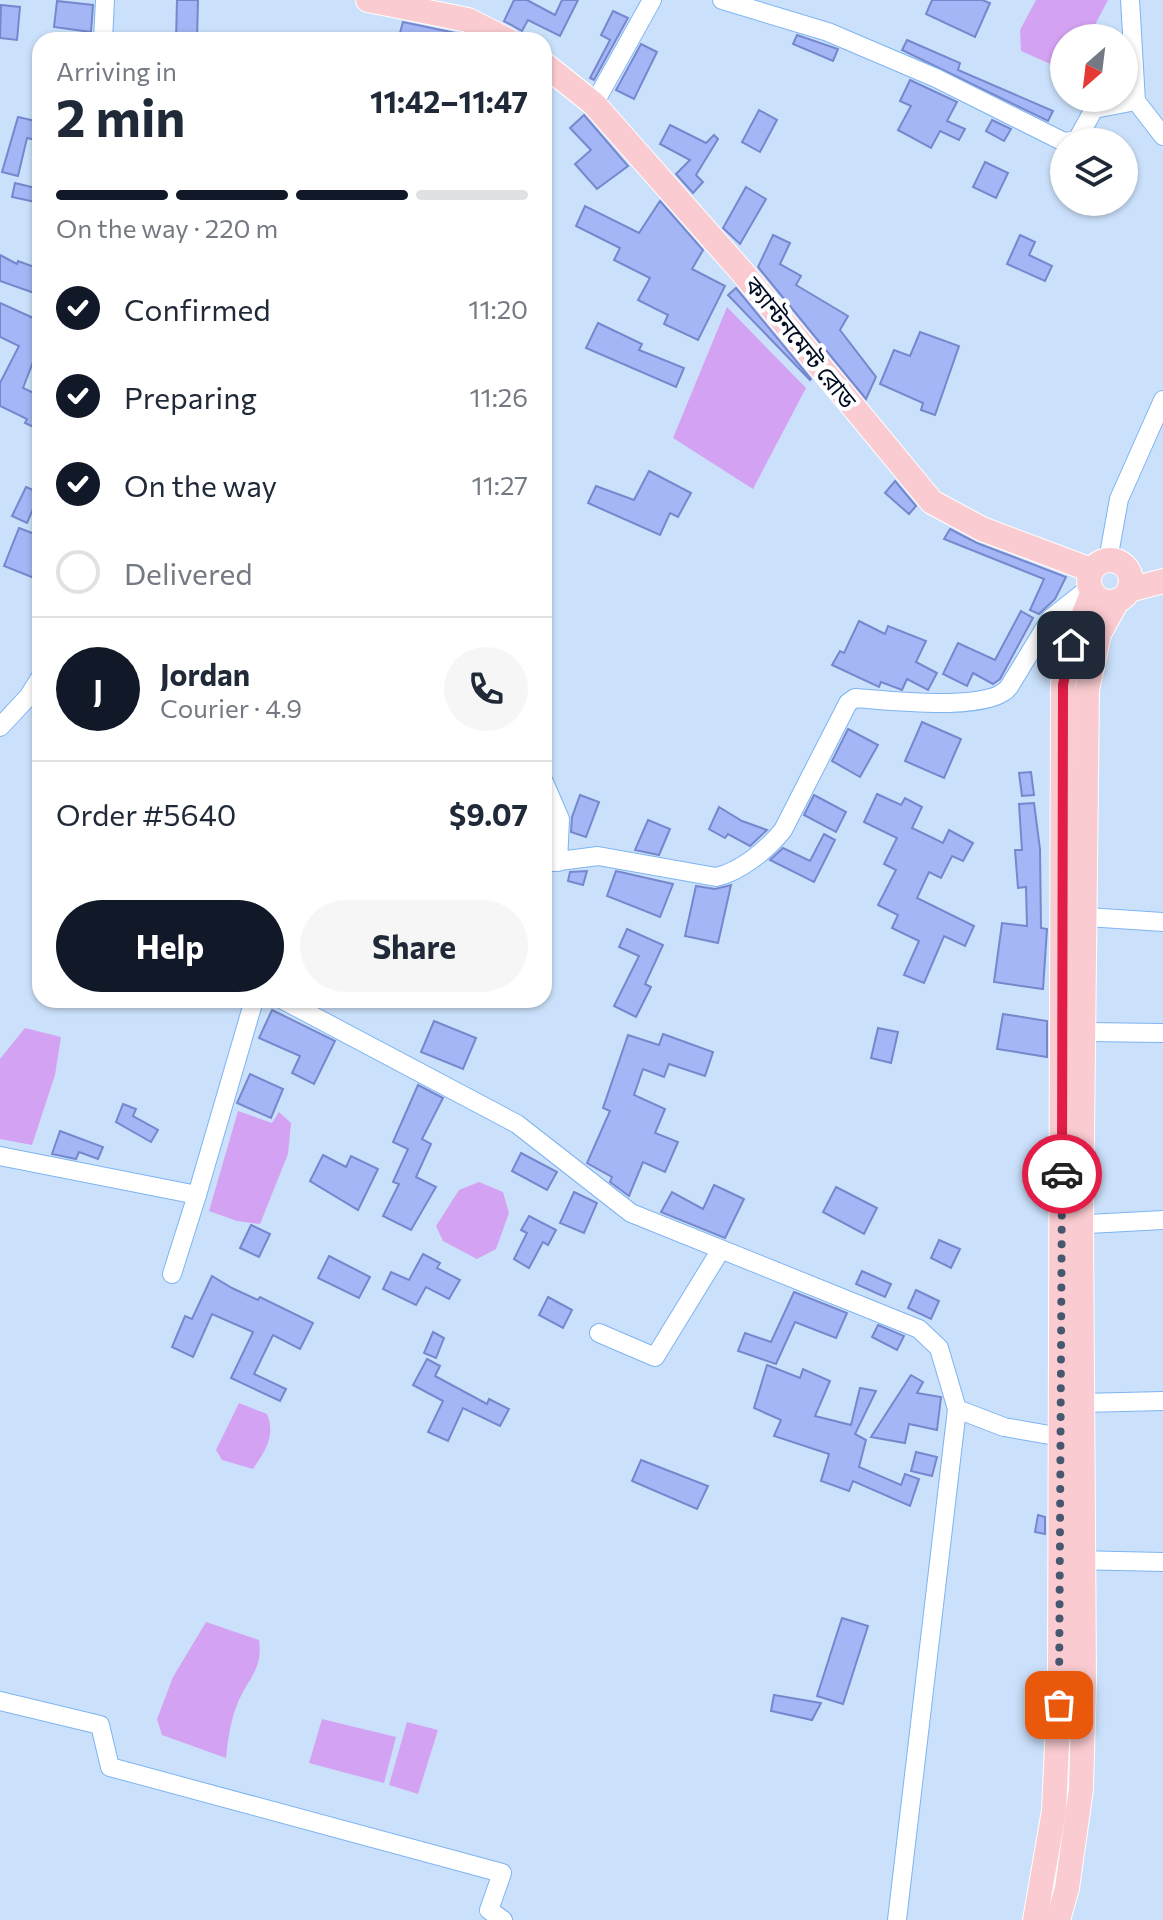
<!DOCTYPE html>
<html lang="en">
<head>
<meta charset="utf-8">
<style>
  body { margin:0; font-family:Commissioner,"Noto Sans Bengali",sans-serif; background:#f6f6f7; color:#1f2937; height:100vh; display:flex; flex-direction:column; font-size:30px; white-space:nowrap }
  * { box-sizing:border-box; margin:0 }
  p { font-size:26px; color:#747a83 }
  .icon { flex:none; width:44px; height:44px; fill:none; stroke:currentColor; stroke-width:2; stroke-linecap:round; stroke-linejoin:round }
  .map { position:relative; flex:1; overflow:hidden }
  .details { position:absolute; left:32px; top:32px; width:520px; height:976px; display:flex; flex-direction:column; background:#fff; border-radius:24px; box-shadow:0 2px 6px #0004 }
  .details>* { flex:none }
  .needle { width:52px; rotate:208deg }
  .buttons { position:absolute; left:1050px; top:24px; display:grid; gap:16px }
  .buttons a { display:grid; place-items:center; width:88px; height:88px; border-radius:50%; background:#fff; box-shadow:0 2px 6px #0004; font-size:40px }
  .pin { position:absolute; display:grid; place-items:center; width:68px; height:68px; color:#fff; margin:-34px; border-radius:16px; box-shadow:0 4px 12px #0006 }
  .courier { position:absolute; display:grid; place-items:center; width:80px; height:80px; margin:-40px; border:6px solid #e11d48; border-radius:50%; background:#fff; color:#222; box-shadow:0 2px 10px #0007 }
  .summary em { font-style:normal; font-weight:700 }
  .summary div { display:flex; flex-direction:column-reverse }
  .summary { display:flex; align-items:center; justify-content:space-between; height:136px; padding:0 24px }
  h1 { font-size:52px; font-weight:700; line-height:60px }
  .bar { display:grid; grid-template-columns:repeat(4,1fr); gap:12px 8px; align-content:center; height:96px; padding:0 24px }
  .bar i { height:10px; border-radius:6px; background:#e0e1e3 }
  .bar .active { background:#111827 }
  .bar p { grid-column:span 4 }
  .line { display:flex; align-items:center; gap:20px; padding:0 24px; border-top:2px solid #e0e1e3 }
  .line div { flex:1 }
  .round { display:grid; place-items:center; flex:none; width:84px; height:84px; border-radius:42px; background:#f6f6f7 }
  ol { padding:0 24px; list-style:none }
  li { display:flex; align-items:center; gap:24px; height:88px }
  li p { margin-inline-start:auto }
  li .icon { padding:8px; border-radius:50%; background:#111827; color:#fff; stroke-width:4 }
  li:last-child { color:#747a83 }
  li i { width:44px; height:44px; border:4px solid #e0e1e3; border-radius:50% }
  .action { display:flex; gap:16px; margin-top:auto; padding:16px 24px }
  .action a { flex:1; height:92px; border-radius:48px; background:#111827; color:#fff; font-size:32px; font-weight:700; line-height:92px; text-align:center }
  .action a+a { background:#f6f6f7; color:#1f2937 }
  .map>svg:first-child { display:block }
  .water { fill:#d4a2f3 }
  .building { fill:#a4b6f5; stroke:#7688cd; stroke-width:2 }
  .lines { fill:none; stroke-linecap:round; stroke-linejoin:round }
  .minor-casing { stroke:#7db4f2; stroke-width:20 }
  .major-casing { stroke:#fff; stroke-width:26 }
  .minor { stroke:#fff; stroke-width:18 }
  .major { stroke:#faccd1; stroke-width:24 }
  .done { stroke:#47576e; stroke-width:8; stroke-dasharray:0 14.4 }
  .route { stroke:#e11d48; stroke-width:10 }
  .labels { text-anchor:middle; stroke-width:8; stroke-linejoin:round; paint-order:stroke }
  .street-label { font-size:24px; fill:#000c22; stroke:#fff }
</style>
</head>
<body>
<div class="map">
<svg width="1163" height="1920" viewBox="0 0 1163 1920">
  <rect width="100%" height="100%" fill="#cbe1fb"/>
  <g class="water">
    <path d="M1036,0H1108L1088,38H1064V70L1021,51L1020,30Z"/>
    <path d="M727,307L806,388L753,489L673,438Z"/>
    <path d="M25,1028L61,1037L55,1075L32,1145L0,1139V1059Z"/>
    <path d="M238,1111L272,1123L279,1112L291,1123L288,1154L260,1224L237,1221L209,1211Z"/>
    <path d="M479,1182L503,1192L509,1213L496,1249L477,1259L443,1241L436,1226L459,1190Z"/>
    <path d="M239,1403L267,1414C276,1436 265,1451 253,1469L222,1460L216,1450Z"/>
    <path d="M206,1622L259,1640C263,1668 250,1676 239,1700C231,1718 228,1738 226,1758L162,1735L157,1719L173,1677Z"/>
    <path d="M322,1719L396,1737L384,1783L309,1763Z"/>
    <path d="M407,1722L438,1730L418,1794L389,1785Z"/>
  </g>
  <g class="building">
    <path d="M177,0H198L197,40H176Z"/>
    <path d="M514,0H527L555,15L562,0H578L560,36L528,20L522,31L504,21Z"/>
    <path d="M932,0H982L990,3L975,37L926,14Z"/>
    <path d="M57,1L93,5L91,32L54,27Z"/>
    <path d="M1,5L20,7L17,40L0,38Z"/>
    <path d="M613,11L628,18L594,80L590,78L610,40L601,35Z"/>
    <path d="M403,22L460,34L472,40H398Z"/>
    <path d="M797,35L838,49L833,61L793,44Z"/>
    <path d="M907,40L960,63L958,70L1053,111L1048,121L902,50Z"/>
    <path d="M641,44L657,52L634,99L616,90Z"/>
    <path d="M910,80L957,102L947,121L965,129L959,140L940,131L931,148L898,130L911,106L900,101Z"/>
    <path d="M759,110L777,120L760,152L742,142Z"/>
    <path d="M584,115L628,166L597,189L575,164L591,150L570,128Z"/>
    <path d="M18,117L40,122V141L27,138L18,176L2,172Z"/>
    <path d="M992,120L1011,129L1004,141L986,131Z"/>
    <path d="M670,125L706,143L714,135L718,139L696,175L703,182L693,193L676,174L690,160L660,144Z"/>
    <path d="M985,162L1008,173L996,198L973,187Z"/>
    <path d="M15,183L40,189V203L12,197Z"/>
    <path d="M746,187L766,199L740,244L723,228Z"/>
    <path d="M660,201L703,250L692,269L725,286L698,340L664,324L668,315L638,300L650,278L614,260L620,248L576,226L585,206L639,233Z"/>
    <path d="M773,235L790,243L780,264L801,276L796,285L848,316L840,330L876,377L866,399L758,267Z"/>
    <path d="M1020,235L1035,242L1029,255L1052,266L1045,281L1007,264Z"/>
    <path d="M0,255L17,264L18,261L40,269V295L0,281Z"/>
    <path d="M736,288L811,379L810,380L728,295Z"/>
    <path d="M0,303L40,321V344L23,388L38,395L40,392V430L25,423L27,419L0,406V383L19,346L0,337Z"/>
    <path d="M598,323L642,344L639,350L684,368L676,387L586,348Z"/>
    <path d="M920,332L959,346L935,415L921,410L923,403L880,384L894,350L910,356Z"/>
    <path d="M649,471L691,493L678,517L670,513L660,535L588,503L596,486L634,500Z"/>
    <path d="M895,481L916,506L909,514L885,493Z"/>
    <path d="M26,487L40,493L27,523L12,516Z"/>
    <path d="M19,528L40,536V563L34,578L4,566Z"/>
    <path d="M950,529L977,543L1066,577L1055,599L1039,614L1030,610L1044,579L944,539Z"/>
    <path d="M1021,611L1033,618L1000,679L993,684L973,673L967,686L943,674L958,643L995,660Z"/>
    <path d="M859,621L885,634L888,626L926,641L916,662L937,673L928,690L907,679L902,690L881,682L879,687L832,665L840,651L844,653Z"/>
    <path d="M922,722L961,739L944,778L905,761Z"/>
    <path d="M848,729L878,745L860,777L832,761Z"/>
    <path d="M1031,772L1034,795L1022,796L1019,773Z"/>
    <path d="M877,794L901,805L905,798L922,807L912,828L943,843L949,830L973,843L963,861L952,856L941,878L929,872L917,898L974,926L965,946L944,936L924,983L904,975L919,941L892,928L898,915L878,905L896,870L884,864L897,838L864,822Z"/>
    <path d="M580,795L599,802L586,837L571,832L572,817Z"/>
    <path d="M814,795L846,812L836,832L804,815Z"/>
    <path d="M1034,803L1040,849L1041,928L1047,929L1043,989L994,982L1002,923L1027,926L1026,887L1018,888L1015,850H1022L1019,804Z"/>
    <path d="M719,807L742,821L767,830L750,846L728,834L725,838L709,829Z"/>
    <path d="M648,820L670,829L659,855L635,850Z"/>
    <path d="M824,834L835,840L814,882L770,860L783,848L810,861Z"/>
    <path d="M587,871L583,885L568,881L570,872Z"/>
    <path d="M616,871L673,884L660,917L607,896Z"/>
    <path d="M731,885L718,943L685,936L696,886L715,889Z"/>
    <path d="M627,929L663,945L645,984L651,987L636,1017L614,1006L639,956L619,947Z"/>
    <path d="M272,1010L335,1041L314,1084L292,1073L300,1056L259,1038Z"/>
    <path d="M1003,1014L1047,1021V1057L997,1049Z"/>
    <path d="M434,1021L476,1038L463,1069L421,1052Z"/>
    <path d="M878,1028L898,1032L891,1063L871,1058Z"/>
    <path d="M663,1034L713,1052L705,1076L669,1064L664,1077L643,1069L634,1095L665,1109L655,1133L678,1142L665,1172L643,1162L629,1196L610,1182L612,1177L587,1163L610,1111L603,1108L628,1035L659,1045Z"/>
    <path d="M250,1074L283,1089L271,1118L237,1103Z"/>
    <path d="M418,1085L443,1098L422,1139L431,1144L416,1177L436,1187L411,1230L383,1216L399,1184L393,1182L408,1149L393,1142Z"/>
    <path d="M123,1104L136,1109L133,1116L158,1130L151,1142L116,1122Z"/>
    <path d="M60,1131L103,1147L98,1159L79,1152L76,1159L52,1154Z"/>
    <path d="M521,1153L557,1172L547,1190L512,1171Z"/>
    <path d="M323,1155L346,1167L351,1156L378,1169L358,1210L310,1181Z"/>
    <path d="M714,1185L744,1199L725,1238L661,1212L672,1192L703,1209Z"/>
    <path d="M836,1187L877,1208L864,1234L823,1212Z"/>
    <path d="M574,1192L597,1203L584,1233L560,1223Z"/>
    <path d="M529,1216L556,1230L548,1245L543,1242L529,1268L514,1259L527,1233L521,1230Z"/>
    <path d="M251,1225L270,1234L259,1257L240,1248Z"/>
    <path d="M939,1240L960,1249L951,1268L931,1258Z"/>
    <path d="M423,1254L440,1263L437,1268L460,1280L449,1299L426,1287L416,1305L383,1289L391,1272L409,1280Z"/>
    <path d="M329,1256L370,1277L359,1298L318,1278Z"/>
    <path d="M862,1271L891,1284L885,1297L856,1284Z"/>
    <path d="M212,1276L232,1288L258,1300L260,1297L313,1323L300,1349L273,1335L254,1374L286,1389L280,1401L231,1378L253,1332L212,1314L193,1357L172,1347L185,1316L192,1319Z"/>
    <path d="M916,1290L939,1301L931,1319L908,1308Z"/>
    <path d="M794,1292L847,1313L836,1338L795,1322L776,1364L738,1351L745,1333L771,1342Z"/>
    <path d="M548,1297L572,1310L563,1328L539,1315Z"/>
    <path d="M878,1325L904,1336L897,1350L872,1337Z"/>
    <path d="M433,1332L444,1338L436,1358L424,1353Z"/>
    <path d="M427,1359L440,1366L435,1376L487,1404L489,1399L509,1409L500,1426L463,1408L448,1441L428,1432L443,1401L413,1385Z"/>
    <path d="M767,1365L800,1378L803,1369L830,1381L815,1416L851,1425L860,1388L876,1391L855,1434L866,1440L859,1467L901,1485L905,1474L919,1479L910,1506L853,1481L849,1491L821,1481L829,1454L774,1436L781,1420L754,1408Z"/>
    <path d="M911,1375L923,1382L917,1393L941,1397L937,1430L909,1424L905,1443L871,1437Z"/>
    <path d="M916,1452L937,1457L932,1476L911,1471Z"/>
    <path d="M641,1460L708,1486L697,1509L632,1481Z"/>
    <path d="M1038,1515L1045,1517V1534L1035,1532Z"/>
    <path d="M842,1618L868,1626L843,1704L817,1696Z"/>
    <path d="M774,1695L821,1703L812,1720L771,1711Z"/>
  </g>
  <g class="lines">
    <defs>
      <g id="minor">
        <path d="M722,0L828,32L936,78L1064,142"/>
        <path d="M1130,0L1136,101L1163,136"/>
        <path d="M103,40L105,0"/>
        <path d="M594,104L652,0"/>
        <path d="M1065,142L1077,140L1094,109L1136,101"/>
        <path d="M1108,560L1119,499L1163,400"/>
        <path d="M0,727L28,697L40,678"/>
        <path d="M544,782L560,819L558,862"/>
        <path d="M544,863L598,856L716,877C740,872 768,849 783,830L848,703L855,698C886,700 990,713 1009,687L1051,618L1089,588"/>
        <path d="M1087,917L1163,922"/>
        <path d="M283,1000L517,1124L631,1213L919,1329L939,1348L957,1409L897,1920"/>
        <path d="M1085,1032L1163,1033"/>
        <path d="M0,1156L197,1195L254,1000"/>
        <path d="M1070,1225L1163,1220"/>
        <path d="M172,1274L197,1195"/>
        <path d="M599,1333L655,1357L720,1251"/>
        <path d="M1083,1403L1163,1401"/>
        <path d="M957,1409L1004,1427L1061,1437"/>
        <path d="M1074,1560L1163,1562"/>
        <path d="M0,1701L100,1725L110,1767L502,1873L489,1910L503,1920"/>
      </g>
      <g id="major">
        <path d="M368,0L468,20L507,40"/>
        <path d="M544,64L594,104L743,273L932,502L982,529L1091,570"/>
        <circle cx="1110" cy="581" r="21"/>
        <path d="M1129,590L1163,581"/>
        <path d="M1035,1920L1054,1811L1060,1678L1063,685L1071,645L1092,594"/>
        <path d="M1058,1920L1067,1888L1081,1789L1084,1681L1081,1225L1087,690L1099,634L1117,601"/>
      </g>
    </defs>
    <use href="#minor" class="minor-casing"/>
    <use href="#major" class="major-casing"/>
    <use href="#minor" class="minor"/>
    <use href="#major" class="major"/>
  </g>
  <g class="lines">
    <path class="done" d="M1059,1705L1062,1174"/>
    <path class="route" d="M1062,1174L1063,685L1071,645"/>
  </g>
  <g class="labels">
    <g class="street-label">
      <text transform="translate(800 343) rotate(51)" y="8">ক্যান্টনমেন্ট রোড</text>
    </g>
  </g>
</svg>
<div class="buttons">
<a><svg class="needle" viewBox="-14 -14 28 28"><path d="M0-13l5 13h-10z" fill="#e53935"/><path d="M0 13l5-13h-10z" fill="#747a83"/></svg></a>
<a><svg class="icon" aria-label="layers" viewBox="0 0 24 24"><path d="M12 4l9 5-9 5-9-5zM3 14l9 5 9-5"/></svg></a>
</div>
<div class="pin" style="left:1059px;top:1705px;background:#ea580c"><svg class="icon" aria-label="bag" viewBox="0 0 24 24"><path d="M5 8h14l-1 12H6zM9 8a3 3 0 0 1 6 0"/></svg></div>
<div class="pin" style="left:1071px;top:645px;background:#1f2937"><svg class="icon" aria-label="home" viewBox="0 0 24 24"><path d="M3 11l9-7 9 7M6 9v11h12V9"/></svg></div>
<div class="courier" style="left:1062px;top:1174px"><svg class="icon" aria-label="car" viewBox="0 0 24 24"><path d="M5 17H2v-5l4-1 3-4h7l3 4 3 1v5h-3M9 17h6M6 11h13"/><circle cx="7" cy="17" r="2"/><circle cx="17" cy="17" r="2"/></svg></div>
<section class="details">
<div class="summary"><div><h1>2 min</h1><p>Arriving in</p></div><em>11:42–11:47</em></div>
<div class="bar"><i class="active"></i><i class="active"></i><i class="active"></i><i></i><p>On the way · 220 m</p></div>
<ol>
<li><svg class="icon" aria-label="check" viewBox="0 0 24 24"><path d="M5 12l5 5 9-10"/></svg>Confirmed<p>11:20</p></li>
<li><svg class="icon" aria-label="check" viewBox="0 0 24 24"><path d="M5 12l5 5 9-10"/></svg>Preparing<p>11:26</p></li>
<li><svg class="icon" aria-label="check" viewBox="0 0 24 24"><path d="M5 12l5 5 9-10"/></svg>On the way<p>11:27</p></li>
<li><i></i>Delivered</li>
</ol>
<div class="line" style="height:144px"><b class="round" style="background:#111827;color:#fff">J</b><div><b>Jordan</b><p>Courier · 4.9</p></div><a class="round"><svg class="icon" aria-label="phone" viewBox="0 0 24 24"><path d="M5 4h4l2 5-3 2q2 4 5 5l2-3 5 2v4C11 20 4 13 5 4z"/></svg></a></div>
<div class="line" style="height:104px"><div>Order #5640</div><b>$9.07</b></div>
<div class="action"><a>Help</a><a>Share</a></div>
</section>
</div>
</body>
</html>
